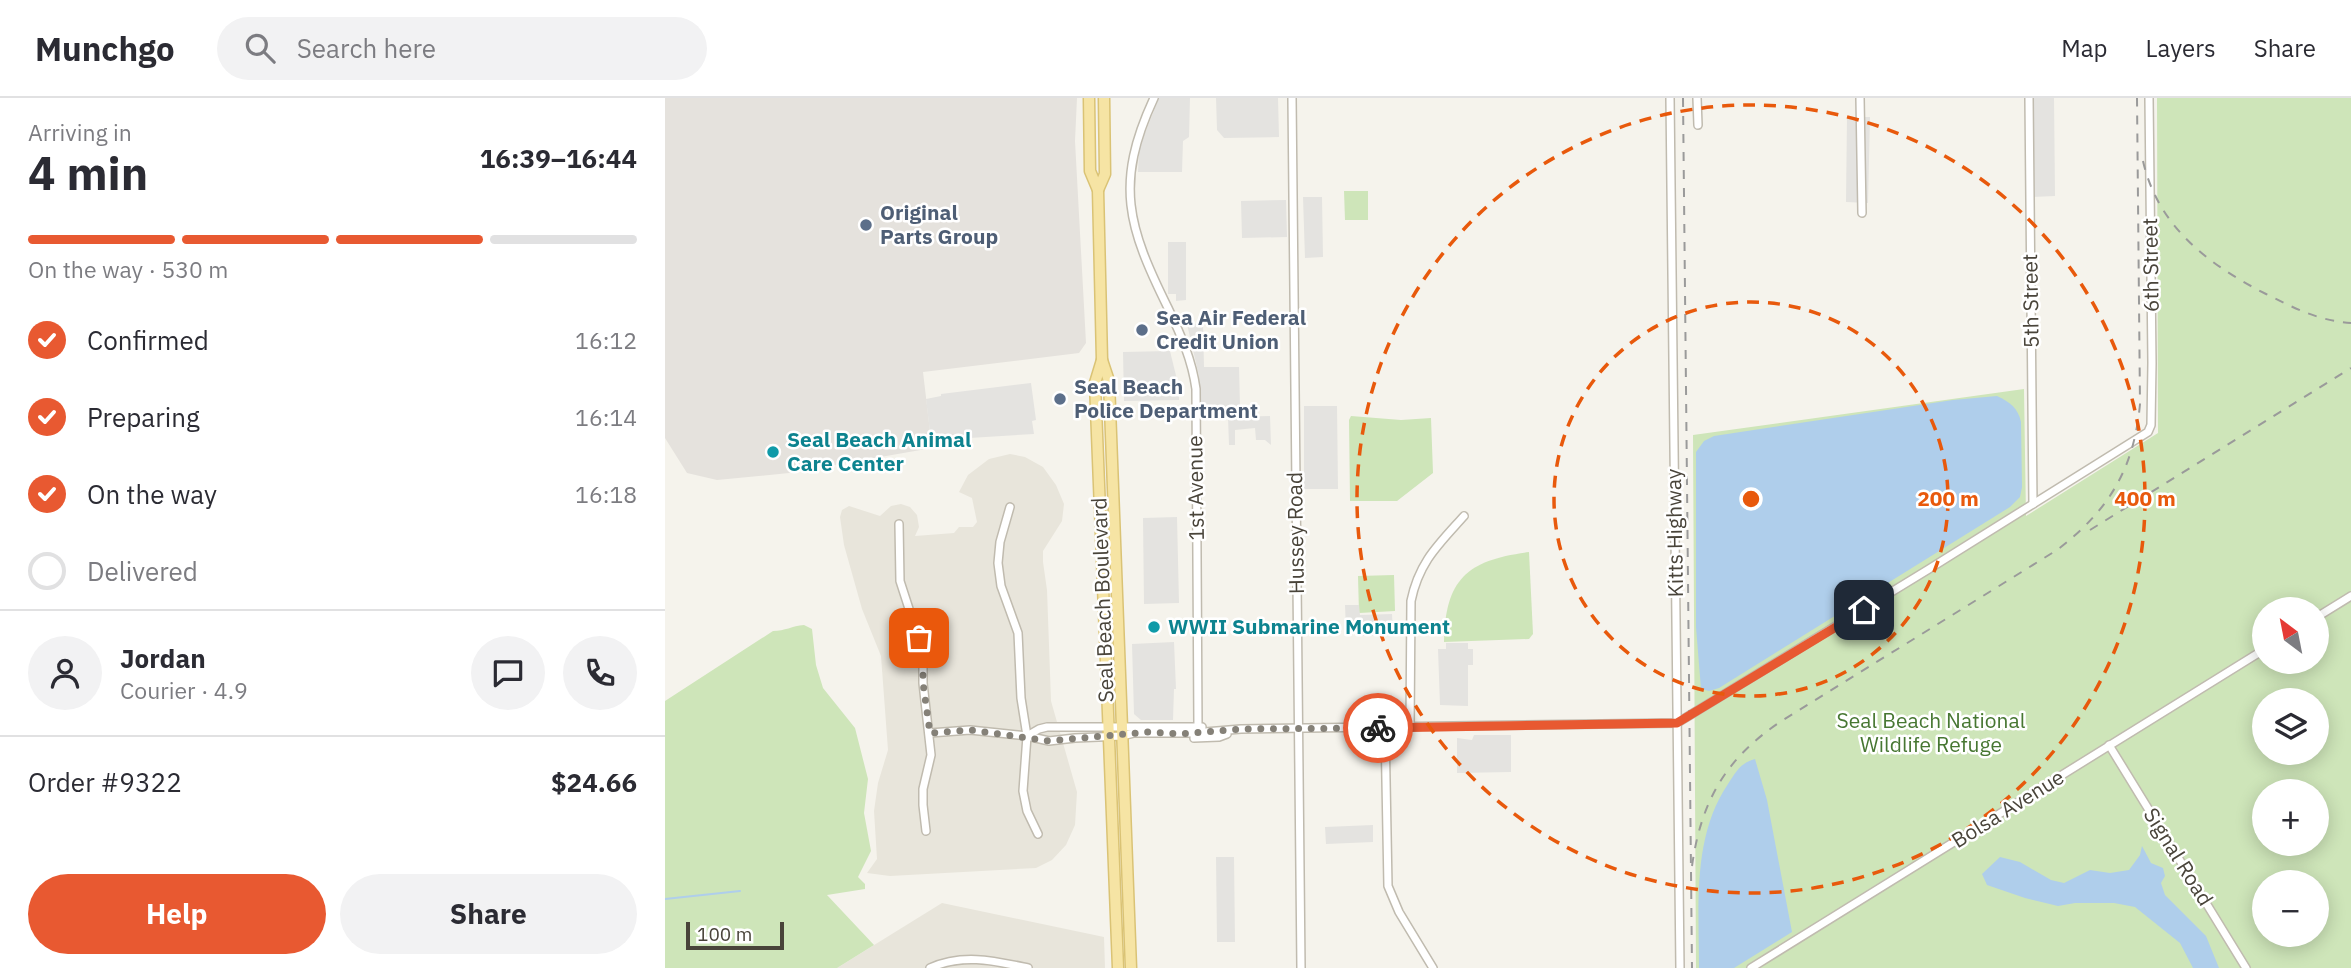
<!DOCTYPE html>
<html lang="en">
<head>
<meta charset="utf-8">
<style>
  body { margin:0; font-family:"IBM Plex Sans",sans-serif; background:#f2f2f3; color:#2b2b33; height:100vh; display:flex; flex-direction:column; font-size:26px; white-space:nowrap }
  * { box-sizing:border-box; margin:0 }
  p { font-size:23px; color:#7c7c81 }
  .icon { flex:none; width:38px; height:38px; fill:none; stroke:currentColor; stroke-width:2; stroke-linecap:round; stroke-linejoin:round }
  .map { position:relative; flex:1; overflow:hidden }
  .panel { display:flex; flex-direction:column; background:#fff; width:665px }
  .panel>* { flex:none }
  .needle { width:46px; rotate:328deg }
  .fabs { position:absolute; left:1587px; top:499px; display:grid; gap:14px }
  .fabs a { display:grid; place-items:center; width:77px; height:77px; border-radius:50%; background:#fff; box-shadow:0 4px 18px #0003; font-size:35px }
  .scale { position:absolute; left:21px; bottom:18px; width:98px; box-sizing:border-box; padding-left:7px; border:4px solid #49443a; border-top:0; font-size:19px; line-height:24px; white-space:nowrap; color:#49443a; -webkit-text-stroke:5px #fff; paint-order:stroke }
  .pin { position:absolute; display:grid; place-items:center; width:60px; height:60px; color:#fff; margin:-30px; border-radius:14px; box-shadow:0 4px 10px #0006 }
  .courier { position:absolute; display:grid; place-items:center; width:70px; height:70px; margin:-35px; border:5px solid #e85931; border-radius:50%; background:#fff; color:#222; box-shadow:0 2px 9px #0007 }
  .headline em { font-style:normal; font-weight:800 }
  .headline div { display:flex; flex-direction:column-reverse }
  .headline { display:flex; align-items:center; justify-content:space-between; height:119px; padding:0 28px }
  h1 { font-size:46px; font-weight:800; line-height:52px }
  .bar { display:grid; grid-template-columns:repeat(4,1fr); gap:10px 7px; align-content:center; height:84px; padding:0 28px }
  .bar i { height:9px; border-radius:5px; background:#e1e1e2 }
  .bar .selected { background:#e85931 }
  .bar p { grid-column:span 4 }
  .line { display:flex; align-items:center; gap:18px; padding:0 28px; border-top:2px solid #e1e1e2 }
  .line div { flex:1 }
  .round { display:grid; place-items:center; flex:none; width:74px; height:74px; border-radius:37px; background:#f2f2f3 }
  ol { padding:0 28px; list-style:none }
  li { display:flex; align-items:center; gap:21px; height:77px }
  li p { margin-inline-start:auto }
  li .icon { padding:7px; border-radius:50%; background:#e85931; color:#fff; stroke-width:4 }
  li:last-child { color:#7c7c81 }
  li i { width:38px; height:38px; border:4px solid #e1e1e2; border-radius:50% }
  .primary-button { display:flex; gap:14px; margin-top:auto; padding:14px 28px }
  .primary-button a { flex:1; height:80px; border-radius:42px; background:#e85931; color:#fff; font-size:28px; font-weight:800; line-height:80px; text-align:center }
  .primary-button a+a { background:#f2f2f3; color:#2b2b33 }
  header { display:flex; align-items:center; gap:42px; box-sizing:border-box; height:98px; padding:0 35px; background:#fff; border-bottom:2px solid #e1e1e2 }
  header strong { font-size:33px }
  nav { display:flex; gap:38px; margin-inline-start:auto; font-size:24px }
  .search { width:490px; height:63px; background:#f2f2f3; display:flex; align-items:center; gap:18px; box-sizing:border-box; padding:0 24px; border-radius:38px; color:#7c7c81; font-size:26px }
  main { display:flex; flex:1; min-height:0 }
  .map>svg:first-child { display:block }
  .residential { fill:#e8e5db }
  .industrial { fill:#e5e2dd }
  .green { fill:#cee5b9; fill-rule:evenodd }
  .parking { fill:#e4e3e0 }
  .water { fill:#afceeb }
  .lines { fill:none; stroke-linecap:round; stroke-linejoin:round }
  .stream { stroke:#afceeb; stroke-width:2 }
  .minor-casing { stroke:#c0bbaf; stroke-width:10 }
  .primary-casing { stroke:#dac375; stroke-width:13 }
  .minor { stroke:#fff; stroke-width:7 }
  .primary { stroke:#f6e4a4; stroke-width:10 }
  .rail { stroke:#9a9a9a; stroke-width:2; stroke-dasharray:9 9; stroke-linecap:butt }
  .done { stroke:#858178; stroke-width:7; stroke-dasharray:0 12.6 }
  .route { stroke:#e85931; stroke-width:9 }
  .ring { fill:none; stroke:#e8590c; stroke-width:3.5; stroke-dasharray:12 9 }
  .service-dot { fill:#5c6f8a; stroke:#fff; stroke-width:2.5 }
  .culture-dot { fill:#0f9aa8; stroke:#fff; stroke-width:2.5 }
  .labels { text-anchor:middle; stroke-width:5; stroke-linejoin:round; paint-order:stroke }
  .service-label { font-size:21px; font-weight:bold; fill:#4e5e75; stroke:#fff; text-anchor:start }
  .street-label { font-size:21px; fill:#49443a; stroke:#fff }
  .culture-label { font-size:21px; font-weight:bold; fill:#0d838f; stroke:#fff; text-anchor:start }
  .park-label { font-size:21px; fill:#477732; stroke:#fff }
  .centre { fill:#e8590c; stroke:#fff; stroke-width:3.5 }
  .ring-label { font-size:21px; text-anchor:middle; font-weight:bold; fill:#e8590c; stroke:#fff; stroke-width:5; stroke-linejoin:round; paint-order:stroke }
</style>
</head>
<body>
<header>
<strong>Munchgo</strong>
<div class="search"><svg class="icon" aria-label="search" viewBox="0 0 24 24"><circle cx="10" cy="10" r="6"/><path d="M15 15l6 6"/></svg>Search here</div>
<nav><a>Map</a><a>Layers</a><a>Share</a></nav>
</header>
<main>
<section class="panel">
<div class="headline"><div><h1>4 min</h1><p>Arriving in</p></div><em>16:39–16:44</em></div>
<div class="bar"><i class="selected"></i><i class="selected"></i><i class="selected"></i><i></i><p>On the way · 530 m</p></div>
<ol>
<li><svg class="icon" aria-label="check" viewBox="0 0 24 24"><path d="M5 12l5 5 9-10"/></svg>Confirmed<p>16:12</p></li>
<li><svg class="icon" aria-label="check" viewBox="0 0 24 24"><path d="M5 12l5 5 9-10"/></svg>Preparing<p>16:14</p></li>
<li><svg class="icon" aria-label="check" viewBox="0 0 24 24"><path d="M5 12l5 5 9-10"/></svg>On the way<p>16:18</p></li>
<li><i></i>Delivered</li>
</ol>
<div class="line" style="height:126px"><a class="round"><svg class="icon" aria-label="person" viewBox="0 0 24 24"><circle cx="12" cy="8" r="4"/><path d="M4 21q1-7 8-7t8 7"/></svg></a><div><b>Jordan</b><p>Courier · 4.9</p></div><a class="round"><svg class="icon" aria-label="chat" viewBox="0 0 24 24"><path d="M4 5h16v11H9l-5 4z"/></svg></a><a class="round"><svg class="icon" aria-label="phone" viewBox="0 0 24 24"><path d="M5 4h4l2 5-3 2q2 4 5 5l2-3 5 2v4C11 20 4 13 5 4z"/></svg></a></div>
<div class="line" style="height:91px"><div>Order #9322</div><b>$24.66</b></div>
<div class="primary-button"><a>Help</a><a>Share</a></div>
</section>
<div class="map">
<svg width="1686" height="870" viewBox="0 0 1686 870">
  <rect width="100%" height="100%" fill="#f5f3ec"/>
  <g class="residential">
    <path d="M345,356L360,359L378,369L391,387L399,406L397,423L378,453V464L382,492L386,603L412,694L410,727L401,747L387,762L371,770L225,778L202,775L212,761L209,713L213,685L223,652L216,558L197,511L179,447L175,419L177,412L184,408L215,418L226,408L236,406L245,409L252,417L254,429L250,438L289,435L294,429H308L312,424L307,400L294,394L303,377L324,361Z"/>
    <path d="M277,805L439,839L440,870H172Z"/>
  </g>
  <path class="industrial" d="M0,0H412L410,43L421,245L414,255L258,274L267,350L124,375L52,382L22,375L0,340Z"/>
  <g class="green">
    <path d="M1492,0H1686V870H1031L1028,337L1359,291L1361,418L1493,335ZM1600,511H1652V564H1600ZM1600,602H1652V654H1600ZM1600,693H1652V746H1600ZM1600,784H1652V836H1600Z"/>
    <path d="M679,93H703V122H680Z"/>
    <path d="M686,318L736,322L766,320L768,375L732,403H685L684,322Z"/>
    <path d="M864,454L868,536L864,541L779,544C780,480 803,462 864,454Z"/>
    <path d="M729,477L730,513L694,515L693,478Z"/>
    <path d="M139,527L147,531L151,567L158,590L190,630L203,681L199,715L206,753L193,779L200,786V791L162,797L209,847L172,870H0V603L108,533C120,533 127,528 139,527Z"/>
  </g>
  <g class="parking">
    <path d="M494,0H525L524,39L518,43L517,74H473L474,50Z"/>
    <path d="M551,0H613L614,39L559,40L552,32Z"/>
    <path d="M1364,0H1389L1390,98L1365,99Z"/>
    <path d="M1182,19H1205L1203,105L1181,104Z"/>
    <path d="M638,99H657L658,159L640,160Z"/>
    <path d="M621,102L622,139L577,140L576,103Z"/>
    <path d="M503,144H521V202L511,203V196H503Z"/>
    <path d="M522,226H538L539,269H574L575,309H535L534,278Z"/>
    <path d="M505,253L514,290V302L459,303L458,254Z"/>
    <path d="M366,285L371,322L367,323L369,336L272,342L270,333L265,334L261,301L276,298V296Z"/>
    <path d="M639,308H672L673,391H639Z"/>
    <path d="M605,318L606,347L600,342H591L590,330L570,332V347H564L563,319Z"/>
    <path d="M512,419L514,505L479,506L478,420Z"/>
    <path d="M680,507H694L695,517L727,516L728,537L694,538L693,532H681Z"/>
    <path d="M509,544L511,591H509L508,622H476L469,616L467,546Z"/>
    <path d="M781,545H803V551H808V567H803V608L775,607L773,551H781Z"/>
    <path d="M809,637H846V674L792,675V640L807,642Z"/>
    <path d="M708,727V744L661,746L660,729Z"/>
    <path d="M551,759H569L570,844H552Z"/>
  </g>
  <g class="water">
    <path d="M1332,298C1345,304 1353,310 1356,324L1357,389L1355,399L1345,409L1054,590L1044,593L1036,591L1031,529V354L1039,343L1049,338L1288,302Z"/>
    <path d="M1090,661L1102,702L1127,834L1069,870H1034C1034,808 1027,739 1063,686C1071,674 1075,665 1090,661Z"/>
    <path d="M1477,748L1486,765L1498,770L1500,778L1496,785L1500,797L1541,838L1554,870H1528L1515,845L1470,809L1449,805H1410L1393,808L1360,800L1322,787L1317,776L1335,759L1355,764L1386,782L1399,785L1425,772L1445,775L1464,772L1475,757Z"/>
  </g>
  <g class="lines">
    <path class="stream" d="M0,801L75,793"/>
    <defs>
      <g id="minor">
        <path d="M489,0C449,86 463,129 503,210C516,237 527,262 531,291L533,629"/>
        <path d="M627,0L636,870"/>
        <path d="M1005,0L1015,870"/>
        <path d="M1032,0L1033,27"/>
        <path d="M1195,0L1197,115"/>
        <path d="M1364,0L1368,406"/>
        <path d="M345,409L335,444L333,465L336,488L353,535L356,600L362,638L358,693L362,713L373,736"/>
        <path d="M234,426L235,483L258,554V585L266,657L258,691V707L261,733"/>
        <path d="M1652,519L1686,498"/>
        <path d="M745,629L746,503C754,464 773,447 799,418"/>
        <path d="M720,630L723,788L734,814L768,870"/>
        <path d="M265,635L305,632L362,638L384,643L410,640L457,638L469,635H528L576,631L1012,625L1264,471L1483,334L1486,327L1487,265L1484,0"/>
        <path d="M362,638L374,631L382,629H537"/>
        <path d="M529,640L554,639L562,636"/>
        <path d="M1444,647L1581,870"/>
        <path d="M265,870C298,855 330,863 363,870"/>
        <path d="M1086,870L1600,551"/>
      </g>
      <g id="primary">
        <path d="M424,0L425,73L433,92L437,262L444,283L466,870"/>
        <path d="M433,92L440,76L439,0"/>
        <path d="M437,262L430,285L453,870"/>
      </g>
    </defs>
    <use href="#minor" class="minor-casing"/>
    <use href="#primary" class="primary-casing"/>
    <use href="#minor" class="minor"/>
    <use href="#primary" class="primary"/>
    <g class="rail">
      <path d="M1018,0L1027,870"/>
      <path d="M1478,63C1493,129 1544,167 1601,196C1629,210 1654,223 1686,225"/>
      <path d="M1425,432L1686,270"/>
      <path d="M1027,768C1036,704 1060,661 1115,624L1392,452C1443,413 1469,372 1475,306L1472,0"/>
    </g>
  </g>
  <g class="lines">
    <path class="done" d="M254,540L258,554V585L265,635L305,632L384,643L483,634L515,636L576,631L713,630"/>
    <path class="route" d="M713,630L1012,625L1199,512"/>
  </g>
  <g class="ring">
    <circle cx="1086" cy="401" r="197"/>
    <circle cx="1086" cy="401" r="394"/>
  </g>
  <g class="service-dot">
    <circle cx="201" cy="127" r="7"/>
    <circle cx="477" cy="232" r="7"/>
    <circle cx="395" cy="301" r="7"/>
  </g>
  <g class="culture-dot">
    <circle cx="108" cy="354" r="7"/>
    <circle cx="489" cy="529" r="7"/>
  </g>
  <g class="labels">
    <g class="service-label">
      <text x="215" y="122">Original<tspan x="215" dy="24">Parts Group</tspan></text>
      <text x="491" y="227">Sea Air Federal<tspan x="491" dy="24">Credit Union</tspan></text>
      <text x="409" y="296">Seal Beach<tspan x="409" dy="24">Police Department</tspan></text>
    </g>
    <g class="street-label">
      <text transform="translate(1486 167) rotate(-91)" y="7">6th Street</text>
      <text transform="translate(1366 203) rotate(-91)" y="7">5th Street</text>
      <text transform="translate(531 390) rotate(-91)" y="7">1st Avenue</text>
      <text transform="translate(631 435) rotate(-91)" y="7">Hussey Road</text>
      <text transform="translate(1010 435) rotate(-91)" y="7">Kitts Highway</text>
      <text transform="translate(438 502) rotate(-92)" y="7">Seal Beach Boulevard</text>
      <text transform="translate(1343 711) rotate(-32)" y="7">Bolsa Avenue</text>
      <text transform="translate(1513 759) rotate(58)" y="7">Signal Road</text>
    </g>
    <g class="culture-label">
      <text x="122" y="349">Seal Beach Animal<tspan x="122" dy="24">Care Center</tspan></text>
      <text x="503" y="536">WWII Submarine Monument</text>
    </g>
    <g class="park-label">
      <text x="1266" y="630">Seal Beach National<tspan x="1266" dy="24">Wildlife Refuge</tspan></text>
    </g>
  </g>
  <circle cx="1086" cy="401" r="10" class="centre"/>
  <g class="ring-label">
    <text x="1283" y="408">200 m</text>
    <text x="1480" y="408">400 m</text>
  </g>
</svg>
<div class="fabs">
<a><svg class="needle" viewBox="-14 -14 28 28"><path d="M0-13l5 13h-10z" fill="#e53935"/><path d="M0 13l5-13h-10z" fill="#7c7c81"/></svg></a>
<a><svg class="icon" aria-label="layers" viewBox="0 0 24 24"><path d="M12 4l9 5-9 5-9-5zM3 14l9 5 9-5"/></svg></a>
<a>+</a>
<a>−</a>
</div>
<div class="scale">100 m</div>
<div class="pin" style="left:254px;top:540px;background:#ea580c"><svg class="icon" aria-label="bag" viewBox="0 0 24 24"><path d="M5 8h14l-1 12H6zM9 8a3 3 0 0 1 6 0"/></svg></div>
<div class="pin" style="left:1199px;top:512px;background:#1f2937"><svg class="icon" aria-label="home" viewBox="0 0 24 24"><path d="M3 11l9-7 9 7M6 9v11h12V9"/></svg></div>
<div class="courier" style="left:713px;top:630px"><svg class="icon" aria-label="bike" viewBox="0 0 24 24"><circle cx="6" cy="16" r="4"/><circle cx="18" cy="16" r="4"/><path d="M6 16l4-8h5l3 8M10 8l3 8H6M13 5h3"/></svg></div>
</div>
</main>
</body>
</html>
